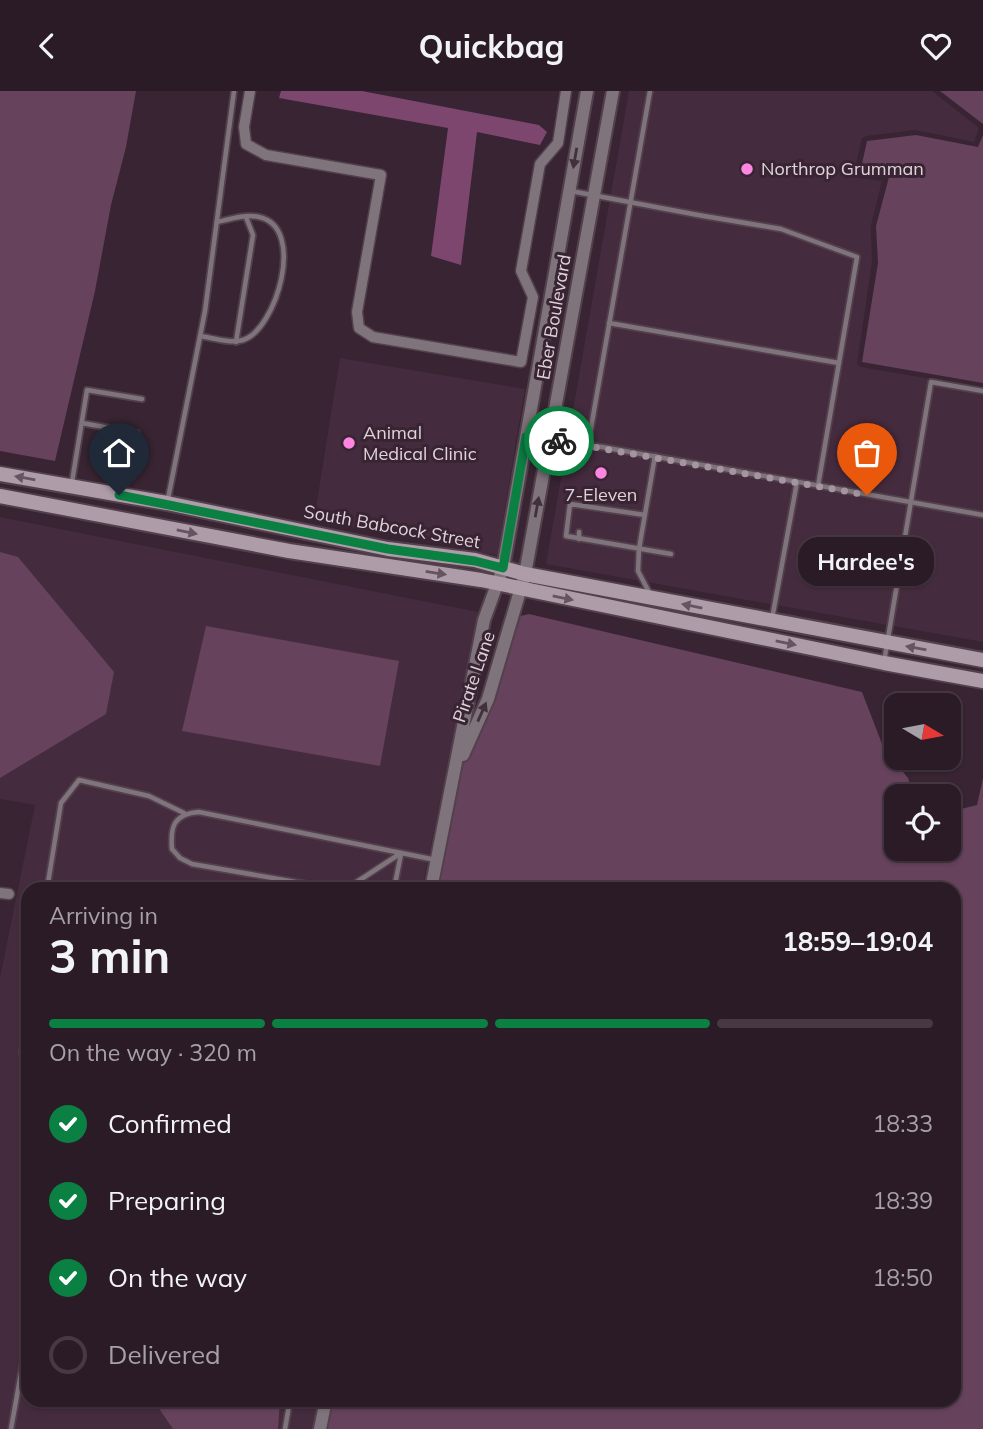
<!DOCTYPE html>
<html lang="en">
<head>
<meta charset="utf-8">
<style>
  body { margin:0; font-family:Mulish,sans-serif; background:#362832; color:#f1f3f6; height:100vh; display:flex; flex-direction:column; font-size:26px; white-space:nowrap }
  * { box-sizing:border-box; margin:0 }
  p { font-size:23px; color:#a5a1a7 }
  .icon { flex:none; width:38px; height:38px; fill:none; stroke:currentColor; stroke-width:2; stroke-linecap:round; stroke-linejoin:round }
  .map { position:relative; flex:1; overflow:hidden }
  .drawer { position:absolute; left:21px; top:791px; width:940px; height:525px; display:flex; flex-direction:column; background:#2a1b26; border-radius:21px; box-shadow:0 2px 5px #0004,0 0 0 2px #463943 }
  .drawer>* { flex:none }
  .needle { width:46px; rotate:100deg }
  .buttons { position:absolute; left:884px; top:602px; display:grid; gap:14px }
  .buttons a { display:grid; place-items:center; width:77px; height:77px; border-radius:14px; background:#2a1b26; box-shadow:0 2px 5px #0004,0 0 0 2px #463943; font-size:35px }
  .pin { position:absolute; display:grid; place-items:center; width:60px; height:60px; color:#fff; margin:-72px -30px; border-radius:50% 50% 50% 0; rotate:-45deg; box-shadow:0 0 7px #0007 }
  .pin .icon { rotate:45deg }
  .courier { position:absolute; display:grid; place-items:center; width:70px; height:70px; margin:-35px; border:5px solid #0b8043; border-radius:50%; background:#fff; color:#222; box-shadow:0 2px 9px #0007 }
  .bubble { position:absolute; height:49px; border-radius:21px; background:#2a1b26; box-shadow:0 2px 5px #0004,0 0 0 2px #463943; font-size:23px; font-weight:700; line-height:49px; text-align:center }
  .headline em { font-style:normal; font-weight:700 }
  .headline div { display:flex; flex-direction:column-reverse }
  .headline { display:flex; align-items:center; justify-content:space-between; height:119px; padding:0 28px }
  h1 { font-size:46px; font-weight:700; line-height:52px }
  .bar { display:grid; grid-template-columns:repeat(4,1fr); gap:10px 7px; align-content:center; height:84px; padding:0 28px }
  .bar i { height:9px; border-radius:5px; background:#463943 }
  .bar .active { background:#0b8043 }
  .bar p { grid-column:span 4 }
  ol { padding:0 28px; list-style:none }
  li { display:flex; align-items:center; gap:21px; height:77px }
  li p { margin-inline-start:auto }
  li .icon { padding:7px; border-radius:50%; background:#0b8043; color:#fff; stroke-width:4 }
  li:last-child { color:#a5a1a7 }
  li i { width:38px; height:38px; border:4px solid #463943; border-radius:50% }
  header { display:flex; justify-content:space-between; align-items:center; height:91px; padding:0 28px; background:#2a1b26; font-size:32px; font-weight:700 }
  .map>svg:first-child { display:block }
  .built { fill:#452b3e }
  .green { fill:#66425c }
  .water { fill:#7d466f }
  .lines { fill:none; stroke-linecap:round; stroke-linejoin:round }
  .service-casing { stroke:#53404d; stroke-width:8 }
  .minor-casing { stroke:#53404d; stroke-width:13 }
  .tertiary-casing { stroke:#53404d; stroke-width:16 }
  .secondary-casing { stroke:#53404d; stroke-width:18 }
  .service { stroke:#7f747b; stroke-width:4.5 }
  .minor { stroke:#7f747b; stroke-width:10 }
  .tertiary { stroke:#7f747b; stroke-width:12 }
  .secondary { stroke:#ae9da9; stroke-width:14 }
  .oneway { fill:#43303d }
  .oneway2 { fill:#675462 }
  .done { stroke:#a595a0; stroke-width:7; stroke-dasharray:0 12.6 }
  .route { stroke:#0b8043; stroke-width:9 }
  .poi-dot { fill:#fe86e1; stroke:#382432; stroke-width:2.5 }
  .labels { text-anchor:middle; stroke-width:6; stroke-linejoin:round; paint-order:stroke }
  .poi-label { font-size:18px; fill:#e0d2db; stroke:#382432; text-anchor:start }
  .street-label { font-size:18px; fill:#e0d2db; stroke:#382432 }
</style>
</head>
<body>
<header><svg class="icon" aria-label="back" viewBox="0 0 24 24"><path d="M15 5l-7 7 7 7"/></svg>Quickbag<svg class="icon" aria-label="heart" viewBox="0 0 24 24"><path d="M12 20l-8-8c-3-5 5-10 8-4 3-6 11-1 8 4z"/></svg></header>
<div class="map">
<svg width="983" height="1338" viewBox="0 0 983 1338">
  <rect width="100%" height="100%" fill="#382432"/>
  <g class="built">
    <path d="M629,0H932L979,37L974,51L915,39L866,45L862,47L854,81L859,87L882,90L871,134L872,171L857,273L861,276L983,297V551L546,473Z"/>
    <path d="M340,267L525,298L497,464L314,429Z"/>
    <path d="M0,426L478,521L422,798H28V1309H319L313,1338H0V887L35,714L0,708Z"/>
  </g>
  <g class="green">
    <path d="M0,0H136L126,56L111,114L95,200L55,370L0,360Z"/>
    <path d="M940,0H983V33Z"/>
    <path d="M916,44L978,56L983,44V292L862,271L878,172L876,135L889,86L860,82L867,50Z"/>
    <path d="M0,461L18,466L114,581L106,623L0,687Z"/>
    <path d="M529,523L862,601L884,658L908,687L914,705H896V758H948L949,721L977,714L983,687V1338H321L326,1309H954V798H431L454,683L512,527Z"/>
    <path d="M206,535L399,570L380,675L182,640Z"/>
    <path d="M162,1309H280L278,1338H173L160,1319Z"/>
  </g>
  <path class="water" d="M281,0H362L539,34L547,41L540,54L477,41L461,174L431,165L448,37L279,7Z"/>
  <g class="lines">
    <defs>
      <g id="service">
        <path d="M571,100L698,124L781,138L857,166L818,395"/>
        <path d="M609,232L839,272"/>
        <path d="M200,245C213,247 231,253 243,249C276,239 307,136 259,126C246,123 230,128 217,131"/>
        <path d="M236,251L253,144L246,126"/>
        <path d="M82,332L137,342"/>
        <path d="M527,347L602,356L983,424"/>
        <path d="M588,354L650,0"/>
        <path d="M72,391L87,299L142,308"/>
        <path d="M168,408L205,220L234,0"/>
        <path d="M645,424L570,413L566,445L671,463"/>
        <path d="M579,448V441"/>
        <path d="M650,503L638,480L639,458L655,365"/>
        <path d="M772,528L797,391"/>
        <path d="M884,571L931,291L983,300"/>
        <path d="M47,798L61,712L79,689L149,705L184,722"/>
        <path d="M336,798L192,773L180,767L172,758C170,735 174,723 199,721L436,769"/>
        <path d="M346,798L401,762"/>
        <path d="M394,798L401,763"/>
        <path d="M22,962L28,921"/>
        <path d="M11,1338L28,1243"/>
        <path d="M285,1338L290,1309"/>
      </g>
      <g id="minor">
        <path d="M250,0L244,36L246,53L266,64L381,84L357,221L359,237L373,246L521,271L533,206L521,180L540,73L558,52L566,0"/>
        <path d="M0,802L9,803"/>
      </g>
      <g id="tertiary">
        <path d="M463,664L488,608L525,483L613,0"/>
        <path d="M431,798L484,529L503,477L587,0"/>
        <path d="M320,1338L326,1309"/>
      </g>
      <g id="secondary">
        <path d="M0,383L167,412L388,458L475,469L525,483L983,569"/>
        <path d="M0,405L289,460L481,489L884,572L983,590"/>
      </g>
    </defs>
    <use href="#service" class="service-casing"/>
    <use href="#minor" class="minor-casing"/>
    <use href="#tertiary" class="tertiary-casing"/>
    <use href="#secondary" class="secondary-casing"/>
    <use href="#service" class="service"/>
    <use href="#minor" class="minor"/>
    <use href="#tertiary" class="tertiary"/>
    <use href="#secondary" class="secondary"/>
  </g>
  <defs><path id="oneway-solid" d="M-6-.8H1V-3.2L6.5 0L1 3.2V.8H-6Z" transform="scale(1.75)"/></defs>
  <g class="oneway">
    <use href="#oneway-solid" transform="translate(575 67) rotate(100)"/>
    <use href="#oneway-solid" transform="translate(537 416) rotate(-80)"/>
    <use href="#oneway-solid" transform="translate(482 621) rotate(-66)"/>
  </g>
  <g class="oneway2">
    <use href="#oneway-solid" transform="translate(25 387) rotate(-170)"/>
    <use href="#oneway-solid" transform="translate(187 441) rotate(11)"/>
    <use href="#oneway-solid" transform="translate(436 482) rotate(9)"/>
    <use href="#oneway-solid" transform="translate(563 507) rotate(11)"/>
    <use href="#oneway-solid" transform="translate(692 515) rotate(-169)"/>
    <use href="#oneway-solid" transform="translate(786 552) rotate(11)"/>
    <use href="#oneway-solid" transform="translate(916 557) rotate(-170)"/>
  </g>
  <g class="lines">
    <path class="done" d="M559,350L867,404"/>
    <path class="route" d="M119,404L388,458L475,470L503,477L526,346L559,350"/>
  </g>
  <g class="poi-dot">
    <circle cx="747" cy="78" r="7"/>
    <circle cx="349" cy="352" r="7"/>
    <circle cx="601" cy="382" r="7"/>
  </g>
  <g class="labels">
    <g class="poi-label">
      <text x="761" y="84">Northrop Grumman</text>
      <text x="363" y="348">Animal<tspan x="363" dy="21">Medical Clinic</tspan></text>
      <text x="601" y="410" text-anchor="middle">7-Eleven</text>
    </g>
    <g class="street-label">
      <text transform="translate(554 226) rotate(-80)" y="6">Eber Boulevard</text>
      <text transform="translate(392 436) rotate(10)" y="6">South Babcock Street</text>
      <text transform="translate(474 586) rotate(-71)" y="6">Pirate Lane</text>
    </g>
  </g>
</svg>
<div class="buttons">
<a><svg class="needle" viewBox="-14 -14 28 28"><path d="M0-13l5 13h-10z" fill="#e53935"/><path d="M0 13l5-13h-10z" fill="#a5a1a7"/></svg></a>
<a><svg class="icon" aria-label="locate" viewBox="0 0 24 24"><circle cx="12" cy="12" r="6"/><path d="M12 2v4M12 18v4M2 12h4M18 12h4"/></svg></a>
</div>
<div class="pin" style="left:867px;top:404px;background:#ea580c"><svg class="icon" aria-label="bag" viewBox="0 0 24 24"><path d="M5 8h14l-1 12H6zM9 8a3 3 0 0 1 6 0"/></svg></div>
<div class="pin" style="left:119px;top:404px;background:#1f2937"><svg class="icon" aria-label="home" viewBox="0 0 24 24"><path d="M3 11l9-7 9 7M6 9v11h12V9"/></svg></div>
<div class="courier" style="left:559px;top:350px"><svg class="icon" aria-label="bike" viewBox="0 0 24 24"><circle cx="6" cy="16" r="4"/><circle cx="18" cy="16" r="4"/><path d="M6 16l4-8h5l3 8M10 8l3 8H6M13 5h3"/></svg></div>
<div class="bubble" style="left:798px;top:446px;width:136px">Hardee's</div>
<section class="drawer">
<div class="headline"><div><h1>3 min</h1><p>Arriving in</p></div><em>18:59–19:04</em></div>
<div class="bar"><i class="active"></i><i class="active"></i><i class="active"></i><i></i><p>On the way · 320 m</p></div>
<ol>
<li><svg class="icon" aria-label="check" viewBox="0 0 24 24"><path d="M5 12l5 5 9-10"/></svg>Confirmed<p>18:33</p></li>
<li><svg class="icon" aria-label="check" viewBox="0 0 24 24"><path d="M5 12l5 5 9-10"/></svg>Preparing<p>18:39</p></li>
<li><svg class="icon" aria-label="check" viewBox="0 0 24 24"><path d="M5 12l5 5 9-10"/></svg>On the way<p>18:50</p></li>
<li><i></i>Delivered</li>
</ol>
</section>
</div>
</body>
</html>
